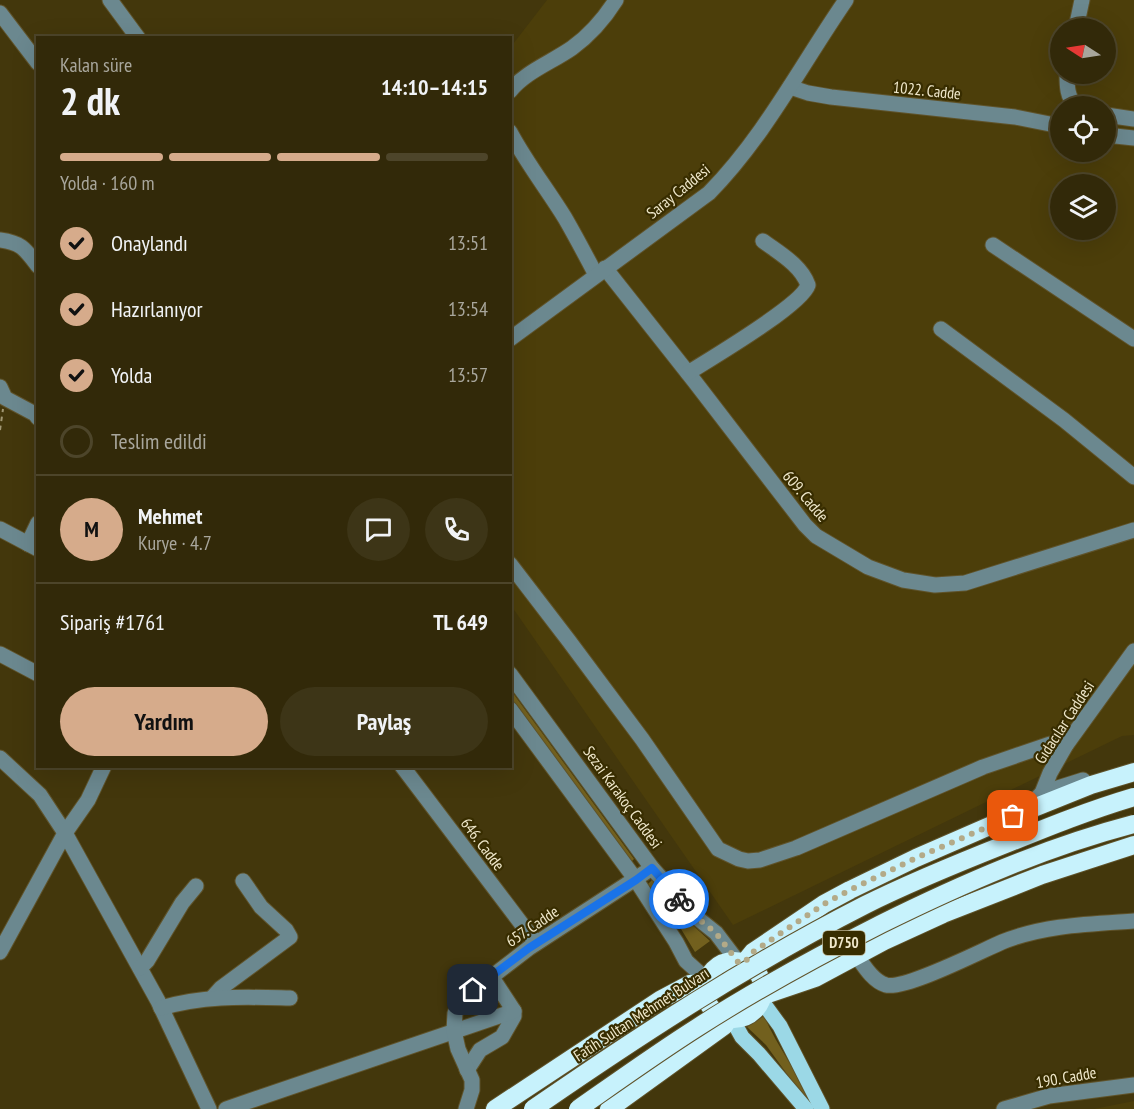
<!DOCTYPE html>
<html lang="tr">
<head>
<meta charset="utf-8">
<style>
  body { margin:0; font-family:"PT Sans Narrow",sans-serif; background:#3d3517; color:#f1f3f6; height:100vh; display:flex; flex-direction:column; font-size:22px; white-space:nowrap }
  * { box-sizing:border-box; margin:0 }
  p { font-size:20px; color:#a8a69c }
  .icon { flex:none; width:33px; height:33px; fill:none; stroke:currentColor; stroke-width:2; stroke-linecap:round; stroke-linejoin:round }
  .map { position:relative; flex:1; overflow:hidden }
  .sheet { position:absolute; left:36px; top:36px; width:476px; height:732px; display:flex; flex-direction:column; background:#322909; border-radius:0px; box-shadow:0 6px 24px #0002,0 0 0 2px #4d452a }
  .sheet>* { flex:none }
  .needle { width:39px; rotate:282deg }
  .fabs { position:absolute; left:1050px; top:18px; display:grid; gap:12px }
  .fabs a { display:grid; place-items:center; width:66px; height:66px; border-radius:50%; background:#322909; box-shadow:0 6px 24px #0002,0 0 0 2px #4d452a; font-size:30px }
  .pin { position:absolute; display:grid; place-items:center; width:51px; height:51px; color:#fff; margin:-26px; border-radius:12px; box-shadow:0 3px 9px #0006 }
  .courier { position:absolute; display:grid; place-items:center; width:60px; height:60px; margin:-30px; border:4px solid #1a73e8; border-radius:50%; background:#fff; color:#222; box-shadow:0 2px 8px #0007 }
  .head em { font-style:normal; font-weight:800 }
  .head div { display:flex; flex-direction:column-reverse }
  .head { display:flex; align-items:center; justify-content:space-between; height:102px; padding:0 24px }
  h1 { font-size:39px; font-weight:800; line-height:45px }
  .bar { display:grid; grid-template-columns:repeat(4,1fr); gap:9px 6px; align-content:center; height:72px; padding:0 24px }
  .bar i { height:8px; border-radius:4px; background:#4d452a }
  .bar .on { background:#d6ab8b }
  .bar p { grid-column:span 4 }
  .line { display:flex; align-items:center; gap:15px; padding:0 24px; border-top:2px solid #4d452a }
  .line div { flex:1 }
  .round { display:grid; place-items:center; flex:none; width:63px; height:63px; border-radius:32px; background:#3d3517 }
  ol { padding:0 24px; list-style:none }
  li { display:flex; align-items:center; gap:18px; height:66px }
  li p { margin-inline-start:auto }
  li .icon { padding:6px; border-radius:50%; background:#d6ab8b; color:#111; stroke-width:4 }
  li:last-child { color:#a8a69c }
  li i { width:33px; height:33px; border:3px solid #4d452a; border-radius:50% }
  .button { display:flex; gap:12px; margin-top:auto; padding:12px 24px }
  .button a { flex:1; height:69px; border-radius:36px; background:#d6ab8b; color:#111; font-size:24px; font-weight:800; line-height:69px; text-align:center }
  .button a+a { background:#3d3517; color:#f1f3f6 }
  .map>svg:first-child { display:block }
  .built { fill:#4c3e0a; fill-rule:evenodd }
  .green { fill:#72601e }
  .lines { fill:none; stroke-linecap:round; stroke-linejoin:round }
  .minor-casing { stroke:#5f532b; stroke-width:17 }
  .major-casing { stroke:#5f532b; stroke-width:17 }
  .highway-casing { stroke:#5f532b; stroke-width:20 }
  .path { stroke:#a19774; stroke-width:2; stroke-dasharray:4.5 4.5; stroke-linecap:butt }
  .minor { stroke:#6b888f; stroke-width:15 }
  .major { stroke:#9bd8e6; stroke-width:15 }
  .highway { stroke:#c7f2fc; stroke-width:18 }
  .highway-bridge-casing { stroke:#5f532b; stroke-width:20; stroke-linecap:butt }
  .highway-bridge { stroke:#c7f2fc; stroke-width:18 }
  .done { stroke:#b3aa88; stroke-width:6; stroke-dasharray:0 10.8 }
  .route { stroke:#1a73e8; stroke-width:8 }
  .labels { text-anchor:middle; stroke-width:4.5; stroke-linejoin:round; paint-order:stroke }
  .shield { fill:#382d00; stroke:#b9b08e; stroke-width:1.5 }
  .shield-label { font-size:15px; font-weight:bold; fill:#f0e8cb }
  .street-label { font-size:16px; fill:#f0e8cb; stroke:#382d00 }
</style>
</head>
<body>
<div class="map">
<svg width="1134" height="1109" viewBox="0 0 1134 1109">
  <rect width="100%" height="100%" fill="#43370c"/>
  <g class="built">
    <path d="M547,0H1134V735L1122,736L733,925L510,604V48ZM1060,28H1106V74H1060ZM1060,106H1106V152H1060ZM1060,184H1106V230H1060Z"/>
    <path d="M1134,1101V1109H1094Z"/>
  </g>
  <g class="green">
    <path d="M510,689L634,859L631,862L510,698Z"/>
    <path d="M652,880L688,921L710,941L695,952L678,924L647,885Z"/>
    <path d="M764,1016C778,1048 799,1075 815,1106L797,1088L766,1045L747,1027Z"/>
  </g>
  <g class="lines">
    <defs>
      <g id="minor">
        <path d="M110,0L138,38"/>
        <path d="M0,13L38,63"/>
        <path d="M1076,28L1082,0"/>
        <path d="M1067,74C1067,86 1067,97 1076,106"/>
        <path d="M790,87L808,93L831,97L1015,117L1060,126"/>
        <path d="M510,91C525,72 552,62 572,48C590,35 604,19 616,0"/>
        <path d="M1106,115L1134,119"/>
        <path d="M510,132C526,162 547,189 565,218C576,237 586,256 596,275"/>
        <path d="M1106,135L1134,138"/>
        <path d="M0,240C22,243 25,249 38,266"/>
        <path d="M993,245L1134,339"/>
        <path d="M605,268L695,382L805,525L816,536L868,567L903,580L935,585L965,583L1134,530"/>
        <path d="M941,329L1064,420L1134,477"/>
        <path d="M510,339L709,193C765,136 801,65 846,0"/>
        <path d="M688,373C710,359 802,305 808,285C801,265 779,253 763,241"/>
        <path d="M0,387L5,398L35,414L38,418"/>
        <path d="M0,529L38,549"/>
        <path d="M28,544L38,523"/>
        <path d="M510,564L569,641L642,739L718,849L739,859L748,861L760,860L796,848L983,767L1050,744L1066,745"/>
        <path d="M0,654L38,674"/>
        <path d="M510,674L652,868L696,917L716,933L738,962"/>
        <path d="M510,709L636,880L676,942L686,961L707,980"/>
        <path d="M0,758L40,795L65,833L0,952"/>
        <path d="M104,766L88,800L65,833L158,1001L209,1109"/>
        <path d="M402,766L536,943"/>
        <path d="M1042,793L1083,780"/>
        <path d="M1026,809L1042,793L1050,773L1066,745L1134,651"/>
        <path d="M857,956C864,966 873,981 886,985C905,990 981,951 1002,942C1044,925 1089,924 1134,921"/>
        <path d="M140,968L147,961L182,903L196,886"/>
        <path d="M212,998L221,988L290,937L286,930L261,907L243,881"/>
        <path d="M161,1008C205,995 245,997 290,998"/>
        <path d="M467,1070L480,1050L502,1037L514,1016V1011L491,976"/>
        <path d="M226,1109L514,1011"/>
        <path d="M466,1109L472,1090V1080L458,1049L454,1031L455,1013L464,998L529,948L652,868"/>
        <path d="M1004,1109L1049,1096L1134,1085"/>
      </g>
      <g id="major">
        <path d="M761,1000L780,1026L822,1109"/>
        <path d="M732,1019L742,1037L759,1054L806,1109"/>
      </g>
      <g id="highway">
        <circle cx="734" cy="990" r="29"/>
        <path d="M744,963L753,952L824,904L850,890L916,858L1001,821L1091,785L1134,772"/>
        <path d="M762,996L815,978L884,941L943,914L1042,875L1134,845"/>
        <path d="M495,1109L660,1000L690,984L706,983"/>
        <path d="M609,1109L724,1026L729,1019"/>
      </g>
    </defs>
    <use href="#minor" class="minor-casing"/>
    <use href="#major" class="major-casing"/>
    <use href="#highway" class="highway-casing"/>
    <path class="path" d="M0,430L3,409"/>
    <use href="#minor" class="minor"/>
    <use href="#major" class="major"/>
    <use href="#highway" class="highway"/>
    <defs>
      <g id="highway-bridge">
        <path d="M533,1109C640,1035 749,964 865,905C911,882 958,863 1006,844C1048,827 1090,810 1134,797"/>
        <path d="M578,1109C618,1081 657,1053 698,1027C757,989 818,956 881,924C962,884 1046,847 1134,824"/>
      </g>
    </defs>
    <use href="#highway-bridge" class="highway-bridge-casing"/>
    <use href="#highway-bridge" class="highway-bridge"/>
  </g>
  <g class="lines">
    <path class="done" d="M679,899L696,917L716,933L738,962L744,963L753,952L824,904L850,890L916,858L1013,816"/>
    <path class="route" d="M473,990L529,948L636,880L652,868L679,899"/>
  </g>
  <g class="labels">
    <rect class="shield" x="823" y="931" width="42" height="24" rx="4.5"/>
    <g class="shield-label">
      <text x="844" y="948">D750</text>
    </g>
    <g class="street-label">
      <text transform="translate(927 90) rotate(6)" y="6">1022. Cadde</text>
      <text transform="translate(678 191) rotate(-39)" y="6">Saray Caddesi</text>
      <text transform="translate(806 496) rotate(50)" y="6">609. Cadde</text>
      <text transform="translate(1064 722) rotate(-57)" y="6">Gıdacılar Caddesi</text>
      <text transform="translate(623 797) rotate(54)" y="6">Sezai Karakoç Caddesi</text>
      <text transform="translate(483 844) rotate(53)" y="6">646. Cadde</text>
      <text transform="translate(532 926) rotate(-34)" y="6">657. Cadde</text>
      <text transform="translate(641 1014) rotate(-33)" y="6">Fatih Sultan Mehmet Bulvarı</text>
      <text transform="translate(1066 1077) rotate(-10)" y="6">190. Cadde</text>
    </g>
  </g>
</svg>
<div class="fabs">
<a><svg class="needle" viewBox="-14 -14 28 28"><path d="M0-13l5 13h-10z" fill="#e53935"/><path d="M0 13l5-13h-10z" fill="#a8a69c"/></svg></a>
<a><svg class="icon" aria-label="locate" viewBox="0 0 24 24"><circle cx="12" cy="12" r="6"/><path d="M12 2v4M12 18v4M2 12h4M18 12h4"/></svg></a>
<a><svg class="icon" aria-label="layers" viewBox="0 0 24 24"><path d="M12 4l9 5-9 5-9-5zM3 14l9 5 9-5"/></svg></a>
</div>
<div class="pin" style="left:1013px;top:816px;background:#ea580c"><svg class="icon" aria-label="bag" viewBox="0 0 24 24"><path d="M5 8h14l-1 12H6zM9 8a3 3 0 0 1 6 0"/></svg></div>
<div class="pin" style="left:473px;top:990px;background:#1f2937"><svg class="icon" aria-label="home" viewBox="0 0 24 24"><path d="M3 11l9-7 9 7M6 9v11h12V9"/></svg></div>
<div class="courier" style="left:679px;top:899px"><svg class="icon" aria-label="bike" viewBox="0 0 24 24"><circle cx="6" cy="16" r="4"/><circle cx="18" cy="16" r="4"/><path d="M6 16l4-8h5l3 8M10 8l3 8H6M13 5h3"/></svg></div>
<section class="sheet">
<div class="head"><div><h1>2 dk</h1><p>Kalan süre</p></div><em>14:10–14:15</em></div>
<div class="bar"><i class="on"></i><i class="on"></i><i class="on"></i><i></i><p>Yolda · 160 m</p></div>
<ol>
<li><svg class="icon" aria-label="check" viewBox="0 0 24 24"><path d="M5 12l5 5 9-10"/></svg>Onaylandı<p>13:51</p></li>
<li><svg class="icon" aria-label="check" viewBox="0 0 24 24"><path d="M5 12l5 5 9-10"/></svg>Hazırlanıyor<p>13:54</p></li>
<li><svg class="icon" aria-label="check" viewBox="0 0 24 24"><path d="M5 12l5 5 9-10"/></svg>Yolda<p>13:57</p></li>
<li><i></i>Teslim edildi</li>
</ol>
<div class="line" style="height:108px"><b class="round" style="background:#d6ab8b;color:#111">M</b><div><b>Mehmet</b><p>Kurye · 4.7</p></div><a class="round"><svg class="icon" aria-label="chat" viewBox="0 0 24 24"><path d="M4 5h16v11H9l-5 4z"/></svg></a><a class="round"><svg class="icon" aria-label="phone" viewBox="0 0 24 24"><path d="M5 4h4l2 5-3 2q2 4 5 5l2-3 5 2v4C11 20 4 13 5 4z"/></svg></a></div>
<div class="line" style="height:78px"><div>Sipariş #1761</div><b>TL 649</b></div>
<div class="button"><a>Yardım</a><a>Paylaş</a></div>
</section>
</div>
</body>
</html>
